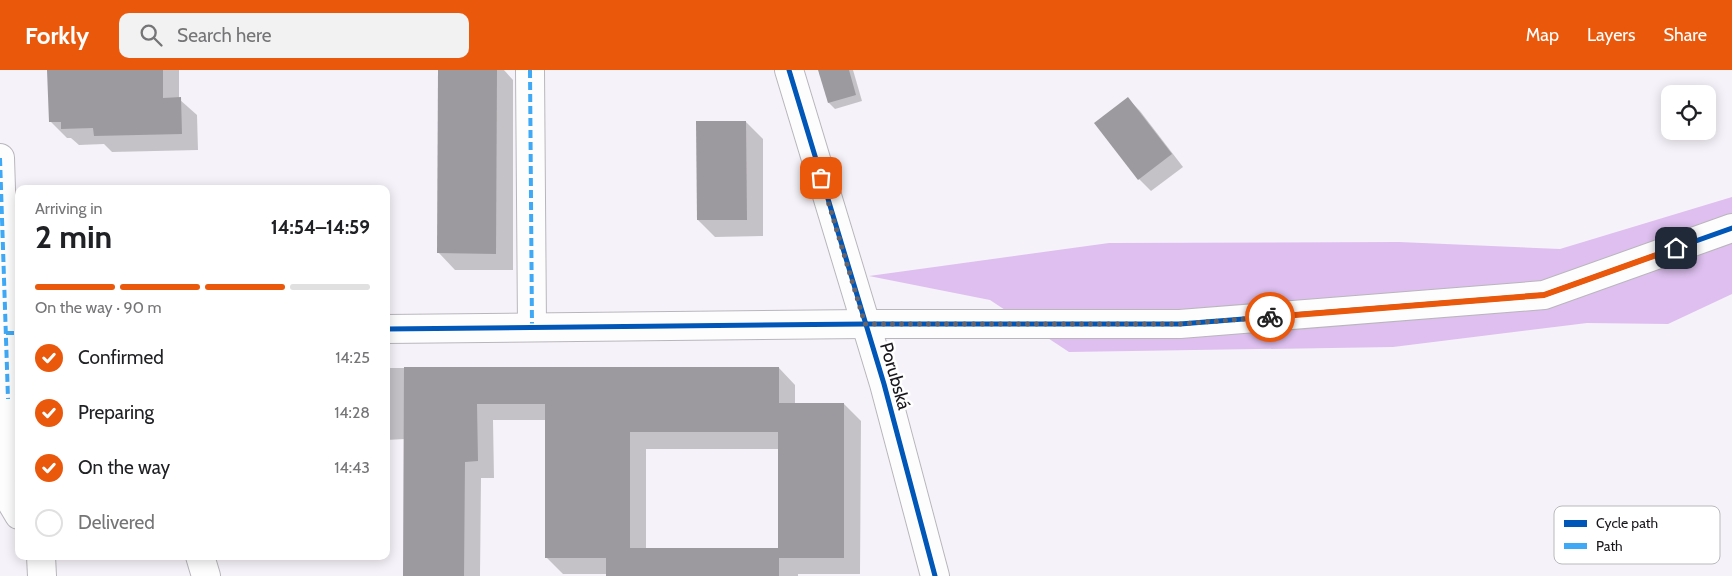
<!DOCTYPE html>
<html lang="en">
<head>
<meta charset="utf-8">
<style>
  body { margin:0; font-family:Cabin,sans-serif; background:#f2f2f2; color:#202124; height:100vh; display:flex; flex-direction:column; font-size:19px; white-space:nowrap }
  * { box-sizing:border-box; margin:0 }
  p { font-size:16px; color:#757577 }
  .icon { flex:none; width:28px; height:28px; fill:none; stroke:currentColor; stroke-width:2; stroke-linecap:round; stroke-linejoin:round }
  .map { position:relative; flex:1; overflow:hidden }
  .panel { position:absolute; left:15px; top:115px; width:375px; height:375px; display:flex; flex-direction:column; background:#fff; border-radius:10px; box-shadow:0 2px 12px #0003 }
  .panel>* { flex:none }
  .controls { position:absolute; left:1661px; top:15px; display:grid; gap:10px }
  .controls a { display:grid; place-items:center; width:55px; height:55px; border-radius:10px; background:#fff; box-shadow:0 2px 12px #0003; font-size:25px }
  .pin { position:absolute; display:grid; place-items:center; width:42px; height:42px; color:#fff; margin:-21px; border-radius:10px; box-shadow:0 2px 8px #0006 }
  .courier { position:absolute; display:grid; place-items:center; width:50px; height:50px; margin:-25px; border:4px solid #ea580c; border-radius:50%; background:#fff; color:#222; box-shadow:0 1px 6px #0007 }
  .summary em { font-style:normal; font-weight:700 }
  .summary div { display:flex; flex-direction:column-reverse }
  .summary { display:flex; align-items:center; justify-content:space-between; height:85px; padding:0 20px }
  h1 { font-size:32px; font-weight:700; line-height:38px }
  .bar { display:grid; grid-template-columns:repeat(4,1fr); gap:8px 5px; align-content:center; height:60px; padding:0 20px }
  .bar i { height:6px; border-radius:4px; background:#e0e0e0 }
  .bar .on { background:#ea580c }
  .bar p { grid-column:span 4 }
  ol { padding:0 20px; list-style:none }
  li { display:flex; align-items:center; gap:15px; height:55px }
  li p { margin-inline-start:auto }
  li .icon { padding:5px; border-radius:50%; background:#ea580c; color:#fff; stroke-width:4 }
  li:last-child { color:#757577 }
  li i { width:28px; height:28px; border:2px solid #e0e0e0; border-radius:50% }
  header { display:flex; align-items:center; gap:30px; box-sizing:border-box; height:70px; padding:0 25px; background:#ea580c; color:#fff }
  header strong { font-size:24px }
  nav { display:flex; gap:28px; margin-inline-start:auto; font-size:18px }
  .search { width:350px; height:45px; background:#f2f2f2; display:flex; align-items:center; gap:12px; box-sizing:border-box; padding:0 18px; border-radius:10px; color:#757577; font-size:19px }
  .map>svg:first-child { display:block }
  .forest { fill:#debfef }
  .shadow { fill:#0003; fill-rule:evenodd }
  .building { fill:#9d9a9f; fill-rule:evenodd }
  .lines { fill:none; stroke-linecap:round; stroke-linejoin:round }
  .minor-casing { stroke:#b9b6bb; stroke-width:30 }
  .minor { stroke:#fefdfe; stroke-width:28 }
  .quiet { stroke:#3fa9f5; stroke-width:4; stroke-dasharray:8 4; stroke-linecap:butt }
  .cycleway-casing { stroke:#fff; stroke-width:8 }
  .cycleway { stroke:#0057b8; stroke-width:5 }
  .done { stroke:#676469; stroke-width:5; stroke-dasharray:0 9 }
  .route { stroke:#ea580c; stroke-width:6 }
  .labels { text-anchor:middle; stroke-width:5; stroke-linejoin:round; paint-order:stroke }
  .street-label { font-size:18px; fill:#1a171c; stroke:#fff }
  .key { fill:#fff; stroke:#bab9bb; stroke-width:1 }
  .key-label { font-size:14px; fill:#1a171c }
</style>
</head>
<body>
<header>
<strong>Forkly</strong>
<div class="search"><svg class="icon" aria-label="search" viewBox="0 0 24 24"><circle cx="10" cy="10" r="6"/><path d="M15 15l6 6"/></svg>Search here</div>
<nav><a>Map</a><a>Layers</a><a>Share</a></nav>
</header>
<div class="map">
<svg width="1732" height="506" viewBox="0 0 1732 506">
  <rect width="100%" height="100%" fill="#f6f2f9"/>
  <path class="forest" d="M1732,127V224L1668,254L1587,253L1393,277L1069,282L990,230L869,206L1109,173L1399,172L1560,179Z"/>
  <g class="shadow">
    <path d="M48,0H179V29L197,45L198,80L112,82L104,74L79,75L71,68H67L50,51Z"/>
    <path d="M439,0H504L513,10V200H455L439,183Z"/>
    <path d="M820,0H853L862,31L835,39L829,33Z"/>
    <path d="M1127,28L1140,41L1183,97L1151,121L1139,109Z"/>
    <path d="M746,52L763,69V166L715,167L698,150Z"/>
    <path d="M386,298H779L795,315V334H844L861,351L860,504H798V506H608V504H563L546,487V350H493L494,408H481L480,506H404L405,369L386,370ZM646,379H779V479H646Z"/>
    <path d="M222,486H287V487L225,489Z"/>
  </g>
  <g class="building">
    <path d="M47,0H163V28L181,27L182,64L94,66L93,58L61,59V52H49Z"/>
    <path d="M438,0H497L496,184L437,183Z"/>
    <path d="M818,0H849L856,25L828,33Z"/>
    <path d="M1128,27L1172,84L1138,110L1094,53Z"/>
    <path d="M696,51H746L747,150H697Z"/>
    <path d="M404,297H779V333H844V488H779V506H606V488H545V334H477L478,391L465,392L464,506H403ZM630,362H778V478H630Z"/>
  </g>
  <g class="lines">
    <defs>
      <g id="minor">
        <path d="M530,0L532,257"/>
        <path d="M789,0L884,314L935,506"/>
        <path d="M0,88L9,369L0,413"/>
        <path d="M386,259L865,254H1180L1544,225L1732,158"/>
        <path d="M0,413L19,445"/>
        <path d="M41,486L42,506"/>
        <path d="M200,486L206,506"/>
      </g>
    </defs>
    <use href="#minor" class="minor-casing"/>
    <use href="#minor" class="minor"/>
    <g class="quiet">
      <path d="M530,0L532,257"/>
      <path d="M0,88L8,329"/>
      <path d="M6,263H19"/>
    </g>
    <defs>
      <g id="cycleway">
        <path d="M789,0L884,314L935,506"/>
        <path d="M386,259L865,254H1180L1544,225L1732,158"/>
      </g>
    </defs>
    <use href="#cycleway" class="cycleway-casing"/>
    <use href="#cycleway" class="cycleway"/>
  </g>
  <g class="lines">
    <path class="done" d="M821,108L865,254H1180L1270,247"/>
    <path class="route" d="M1270,247L1544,225L1676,178"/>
  </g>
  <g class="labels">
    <g class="street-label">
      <text transform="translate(895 306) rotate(74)" y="6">Porubská</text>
    </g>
  </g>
  <rect x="1554" y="436" width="166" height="58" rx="8" class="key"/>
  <rect x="1564" y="450" width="23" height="7" fill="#0057b8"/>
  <rect x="1564" y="473" width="23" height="6" fill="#3fa9f5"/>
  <g class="key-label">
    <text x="1596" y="458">Cycle path</text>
    <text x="1596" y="481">Path</text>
  </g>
</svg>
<div class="controls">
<a><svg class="icon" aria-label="locate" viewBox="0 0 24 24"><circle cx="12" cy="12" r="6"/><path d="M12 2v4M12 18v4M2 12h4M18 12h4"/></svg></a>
</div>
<div class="pin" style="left:821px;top:108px;background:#ea580c"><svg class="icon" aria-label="bag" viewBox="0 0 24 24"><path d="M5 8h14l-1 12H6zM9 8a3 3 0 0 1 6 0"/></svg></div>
<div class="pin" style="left:1676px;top:178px;background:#1f2937"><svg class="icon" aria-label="home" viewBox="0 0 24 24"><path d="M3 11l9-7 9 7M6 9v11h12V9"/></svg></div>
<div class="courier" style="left:1270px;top:247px"><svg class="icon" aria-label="bike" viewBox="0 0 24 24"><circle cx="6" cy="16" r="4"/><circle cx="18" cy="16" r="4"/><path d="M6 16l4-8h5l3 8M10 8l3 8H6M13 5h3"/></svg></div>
<section class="panel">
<div class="summary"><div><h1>2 min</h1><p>Arriving in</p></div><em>14:54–14:59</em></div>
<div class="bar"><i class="on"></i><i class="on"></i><i class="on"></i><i></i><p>On the way · 90 m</p></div>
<ol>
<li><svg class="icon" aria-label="check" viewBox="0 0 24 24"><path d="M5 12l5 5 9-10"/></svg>Confirmed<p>14:25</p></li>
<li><svg class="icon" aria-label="check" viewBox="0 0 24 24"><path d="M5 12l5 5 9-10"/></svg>Preparing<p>14:28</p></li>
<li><svg class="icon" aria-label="check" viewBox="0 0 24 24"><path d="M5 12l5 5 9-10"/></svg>On the way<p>14:43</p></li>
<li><i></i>Delivered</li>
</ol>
</section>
</div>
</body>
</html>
